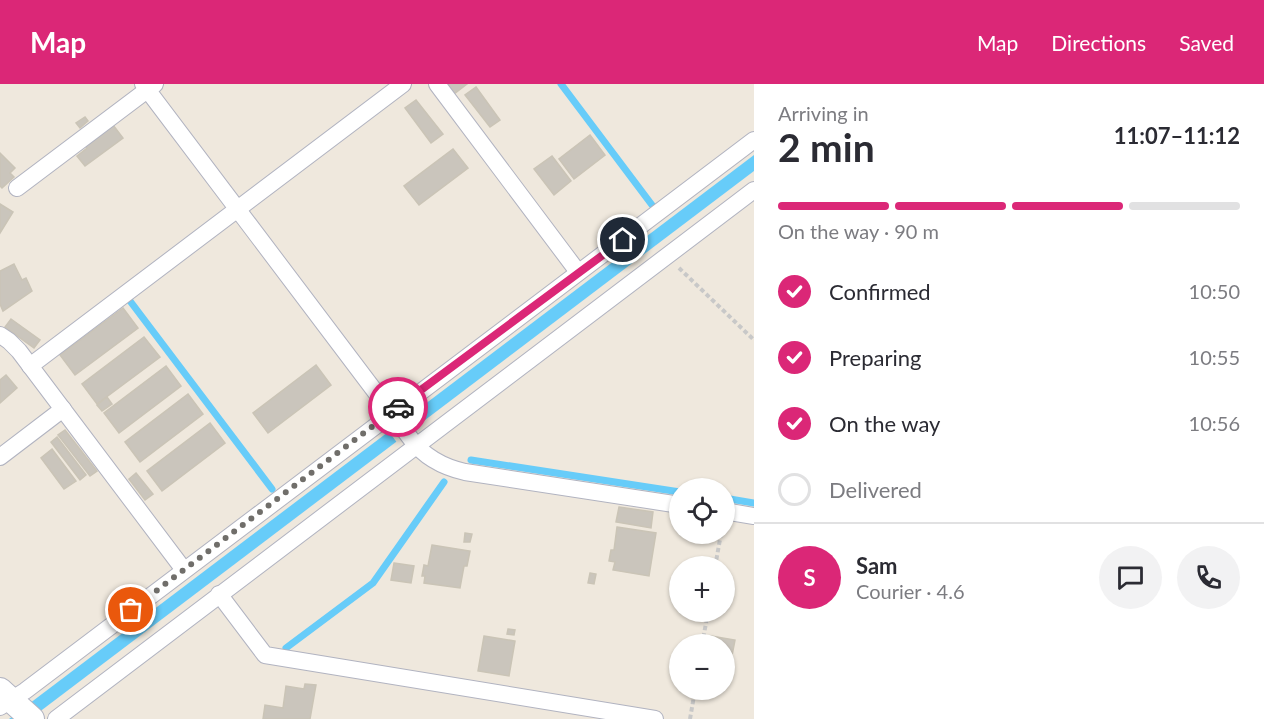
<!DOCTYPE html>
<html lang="en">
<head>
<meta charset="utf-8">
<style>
  body { margin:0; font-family:Lato,sans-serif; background:#f2f2f3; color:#2b2b33; height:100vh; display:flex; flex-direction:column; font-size:22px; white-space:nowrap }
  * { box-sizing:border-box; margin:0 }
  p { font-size:20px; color:#7c7c81 }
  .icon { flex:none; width:33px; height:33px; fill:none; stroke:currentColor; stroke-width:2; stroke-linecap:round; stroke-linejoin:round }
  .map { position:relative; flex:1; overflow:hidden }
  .drawer { display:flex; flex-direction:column; background:#fff; width:510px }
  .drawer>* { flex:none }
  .tools { position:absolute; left:669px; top:394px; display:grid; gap:12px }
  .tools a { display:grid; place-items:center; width:66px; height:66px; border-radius:50%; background:#fff; box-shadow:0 2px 4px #0004; font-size:30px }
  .pin { position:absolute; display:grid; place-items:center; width:51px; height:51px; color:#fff; margin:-26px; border:3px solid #fff; border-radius:50%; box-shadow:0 2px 6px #0007 }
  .courier { position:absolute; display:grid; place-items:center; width:60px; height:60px; margin:-30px; border:4px solid #db2777; border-radius:50%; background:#fff; color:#222; box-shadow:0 2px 8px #0007 }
  .head em { font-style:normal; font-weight:700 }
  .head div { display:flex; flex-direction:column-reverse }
  .head { display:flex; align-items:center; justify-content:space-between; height:102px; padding:0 24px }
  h1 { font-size:39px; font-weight:700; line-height:45px }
  .bar { display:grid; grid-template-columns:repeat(4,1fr); gap:9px 6px; align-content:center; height:72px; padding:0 24px }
  .bar i { height:8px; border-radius:4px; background:#e1e1e2 }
  .bar .on { background:#db2777 }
  .bar p { grid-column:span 4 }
  .line { display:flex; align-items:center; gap:15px; padding:0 24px; border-top:2px solid #e1e1e2 }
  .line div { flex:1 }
  .round { display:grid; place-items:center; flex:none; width:63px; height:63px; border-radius:32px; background:#f2f2f3 }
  ol { padding:0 24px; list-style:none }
  li { display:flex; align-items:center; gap:18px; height:66px }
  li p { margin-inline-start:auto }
  li .icon { padding:6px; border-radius:50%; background:#db2777; color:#fff; stroke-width:4 }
  li:last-child { color:#7c7c81 }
  li i { width:33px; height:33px; border:3px solid #e1e1e2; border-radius:50% }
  header { display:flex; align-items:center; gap:36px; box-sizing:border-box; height:84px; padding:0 30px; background:#db2777; color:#fff }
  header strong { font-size:28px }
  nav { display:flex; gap:33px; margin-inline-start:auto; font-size:21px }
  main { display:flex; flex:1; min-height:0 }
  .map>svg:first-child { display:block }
  .water { fill:#67ccf9 }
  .pier { fill:#efe8dd }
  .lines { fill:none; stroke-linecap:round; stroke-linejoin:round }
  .stream { stroke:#67ccf9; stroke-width:7 }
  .building { fill:#cac5bc; stroke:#cac4b6; stroke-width:1.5 }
  .street-casing { stroke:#b1b3c0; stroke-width:18 }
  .secondary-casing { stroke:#b1b3c0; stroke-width:26 }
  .path { stroke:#c8c8c8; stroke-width:4; stroke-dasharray:4.5 3; stroke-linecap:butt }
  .street { stroke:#fff; stroke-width:16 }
  .secondary { stroke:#fff; stroke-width:24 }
  .done { stroke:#706e6a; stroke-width:6; stroke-dasharray:0 10.8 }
  .route { stroke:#db2777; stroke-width:8 }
</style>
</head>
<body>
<header>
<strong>Map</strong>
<nav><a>Map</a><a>Directions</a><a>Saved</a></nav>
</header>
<main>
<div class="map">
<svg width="754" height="635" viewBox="0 0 754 635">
  <rect width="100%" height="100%" fill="#efe8dd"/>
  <path class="water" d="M754,71V87L30,635H9Z"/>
  <path class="pier" d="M408,329L419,344L398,360L387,345Z"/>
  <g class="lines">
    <g class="stream">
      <path d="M561,0L652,121"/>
      <path d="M127,213L272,405"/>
      <path d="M471,376L680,408"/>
      <path d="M724,414L754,419"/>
      <path d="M286,564L373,499L444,398"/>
    </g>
  </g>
  <g class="building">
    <path d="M446,0H467L454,10Z"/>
    <path d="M476,3L500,36L490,43L465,11Z"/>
    <path d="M416,16L443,50L431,59L405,24Z"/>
    <path d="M85,33L88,37L80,44L76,39Z"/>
    <path d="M113,41L123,54L85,82L77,72L87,64L85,61Z"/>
    <path d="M590,51L605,71L574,95L559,75Z"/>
    <path d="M453,65L468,84L419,121L404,102Z"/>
    <path d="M0,69L15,84L10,89L14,93L2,104L0,102Z"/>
    <path d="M552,72L571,97L554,111L534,85Z"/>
    <path d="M0,120L13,128L0,149Z"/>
    <path d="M14,180L22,196L26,194L32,207L3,227L0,220V187Z"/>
    <path d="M123,224L138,244L75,291L60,271Z"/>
    <path d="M11,235L40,256L34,264L5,243Z"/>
    <path d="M144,253L160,273L97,320L82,300Z"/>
    <path d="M316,281L331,301L268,349L253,329Z"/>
    <path d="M166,282L181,302L119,349L104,329Z"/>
    <path d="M6,291L17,304L0,319V296Z"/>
    <path d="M188,310L203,330L140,378L125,358Z"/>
    <path d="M107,313L112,320L102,327L97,321Z"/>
    <path d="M210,339L225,359L162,407L147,387Z"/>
    <path d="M65,346L97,387L90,392L58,351Z"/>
    <path d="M57,353L86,391L80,396L51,358Z"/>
    <path d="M52,365L76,397L64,405L41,374Z"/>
    <path d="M136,389L153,410L145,416L129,395Z"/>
    <path d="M619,423L653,428L651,444L616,438Z"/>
    <path d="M617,443L656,449L649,492L613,486L615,478L609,477L611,466H614Z"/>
    <path d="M465,449L472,450L470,458H464Z"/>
    <path d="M432,461L470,467L467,482H464L460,504L424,499L425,492H422L424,481L428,482Z"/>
    <path d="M394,479L414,482L411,499L391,496Z"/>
    <path d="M590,489L596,490L594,500L588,499Z"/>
    <path d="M508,545L515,546L514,551L507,550Z"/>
    <path d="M484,552L515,557L509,592L478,587Z"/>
    <path d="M711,552L735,556L727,597H724V561H710Z"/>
    <path d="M305,600L316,601L310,635H263L265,621L283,624L286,602L304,605Z"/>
  </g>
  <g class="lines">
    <defs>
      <g id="street">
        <path d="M143,0L411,355C425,374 443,383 465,388L680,421"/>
        <path d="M437,0L578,188"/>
        <path d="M17,104L155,0"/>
        <path d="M0,251L9,257L19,267L184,486"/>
        <path d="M30,282L403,0"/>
        <path d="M0,373L63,325"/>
        <path d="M724,427L754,432"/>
        <path d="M219,510L265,571L655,635"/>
        <path d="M0,623L25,607L754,56"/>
        <path d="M56,635L754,106"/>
      </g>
      <path id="secondary" d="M0,606L32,635"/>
    </defs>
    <use href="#street" class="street-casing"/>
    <use href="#secondary" class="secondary-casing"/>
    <g class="path">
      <path d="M679,184L754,256"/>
      <path d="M715,483L721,450"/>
      <path d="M702,561L708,528"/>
      <path d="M690,635L695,606"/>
    </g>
    <use href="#street" class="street"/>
    <use href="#secondary" class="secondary"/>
  </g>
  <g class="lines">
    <path class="done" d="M131,526L398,323"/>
    <path class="route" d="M398,323L623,156"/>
  </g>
</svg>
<div class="tools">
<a><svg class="icon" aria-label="locate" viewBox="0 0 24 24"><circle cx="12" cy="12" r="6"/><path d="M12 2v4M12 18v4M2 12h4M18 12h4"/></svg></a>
<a>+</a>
<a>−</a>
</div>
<div class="pin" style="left:131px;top:526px;background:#ea580c"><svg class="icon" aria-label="bag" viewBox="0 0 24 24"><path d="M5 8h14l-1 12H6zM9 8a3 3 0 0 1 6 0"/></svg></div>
<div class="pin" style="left:623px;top:156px;background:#1f2937"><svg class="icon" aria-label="home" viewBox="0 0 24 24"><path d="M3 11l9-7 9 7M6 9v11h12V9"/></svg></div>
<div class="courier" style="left:398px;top:323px"><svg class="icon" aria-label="car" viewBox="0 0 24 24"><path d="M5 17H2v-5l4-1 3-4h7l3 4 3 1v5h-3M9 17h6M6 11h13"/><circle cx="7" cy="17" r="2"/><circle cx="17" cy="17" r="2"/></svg></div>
</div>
<section class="drawer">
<div class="head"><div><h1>2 min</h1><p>Arriving in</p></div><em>11:07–11:12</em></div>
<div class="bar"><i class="on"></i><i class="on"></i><i class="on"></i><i></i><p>On the way · 90 m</p></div>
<ol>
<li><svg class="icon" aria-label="check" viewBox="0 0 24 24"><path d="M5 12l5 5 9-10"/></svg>Confirmed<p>10:50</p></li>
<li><svg class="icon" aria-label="check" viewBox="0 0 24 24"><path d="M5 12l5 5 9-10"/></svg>Preparing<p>10:55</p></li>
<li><svg class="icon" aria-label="check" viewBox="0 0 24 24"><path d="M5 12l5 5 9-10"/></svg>On the way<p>10:56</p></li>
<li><i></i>Delivered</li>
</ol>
<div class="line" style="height:108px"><b class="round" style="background:#db2777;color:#fff">S</b><div><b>Sam</b><p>Courier · 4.6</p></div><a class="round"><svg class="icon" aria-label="chat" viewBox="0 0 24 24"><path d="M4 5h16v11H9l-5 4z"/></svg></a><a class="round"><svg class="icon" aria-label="phone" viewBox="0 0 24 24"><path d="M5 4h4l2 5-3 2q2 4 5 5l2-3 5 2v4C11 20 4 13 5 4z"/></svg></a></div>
</section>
</main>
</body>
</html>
